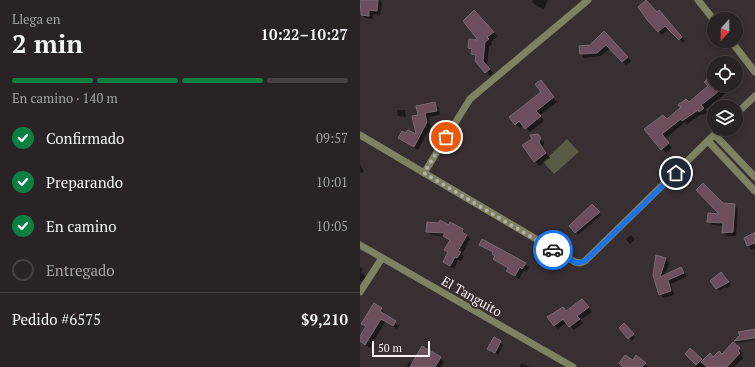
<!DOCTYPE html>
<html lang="es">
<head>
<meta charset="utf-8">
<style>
  body { margin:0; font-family:"PT Serif",serif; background:#322b2e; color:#f1f3f6; height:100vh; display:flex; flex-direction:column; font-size:15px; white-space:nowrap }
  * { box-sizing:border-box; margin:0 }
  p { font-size:13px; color:#a5a4a7 }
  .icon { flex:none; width:22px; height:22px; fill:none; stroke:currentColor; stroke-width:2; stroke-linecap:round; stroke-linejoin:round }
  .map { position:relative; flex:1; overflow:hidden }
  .side { display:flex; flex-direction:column; background:#2a2326; width:360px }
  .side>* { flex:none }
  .needle { width:26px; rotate:201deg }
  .fabs { position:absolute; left:347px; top:12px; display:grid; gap:8px }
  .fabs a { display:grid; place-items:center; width:36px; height:36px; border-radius:50%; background:#2a2326; box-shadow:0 2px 6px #0003,0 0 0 1px #464043; font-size:20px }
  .scale { position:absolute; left:12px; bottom:10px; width:58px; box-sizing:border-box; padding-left:4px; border:2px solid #f9f3f5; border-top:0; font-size:11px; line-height:14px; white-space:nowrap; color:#f9f3f5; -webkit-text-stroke:3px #382f33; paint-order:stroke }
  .pin { position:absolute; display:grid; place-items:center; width:34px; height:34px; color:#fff; margin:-17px; border:2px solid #fff; border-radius:50%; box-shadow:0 1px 4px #0007 }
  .courier { position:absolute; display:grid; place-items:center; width:40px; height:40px; margin:-20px; border:3px solid #1a73e8; border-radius:50%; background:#fff; color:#222; box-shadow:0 1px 5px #0007 }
  .head em { font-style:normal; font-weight:700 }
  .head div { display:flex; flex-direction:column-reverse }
  .head { display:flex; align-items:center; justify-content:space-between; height:68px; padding:0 12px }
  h1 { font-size:26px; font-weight:700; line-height:30px }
  .bar { display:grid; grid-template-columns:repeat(4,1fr); gap:6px 4px; align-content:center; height:48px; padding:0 12px }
  .bar i { height:5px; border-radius:3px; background:#464043 }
  .bar .on { background:#0b8043 }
  .bar p { grid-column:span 4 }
  .line { display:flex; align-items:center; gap:10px; padding:0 12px; border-top:1px solid #464043 }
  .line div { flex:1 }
  ol { padding:0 12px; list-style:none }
  li { display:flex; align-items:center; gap:12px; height:44px }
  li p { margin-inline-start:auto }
  li .icon { padding:4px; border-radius:50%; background:#0b8043; color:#fff; stroke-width:4 }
  li:last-child { color:#a5a4a7 }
  li i { width:22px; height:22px; border:2px solid #464043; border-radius:50% }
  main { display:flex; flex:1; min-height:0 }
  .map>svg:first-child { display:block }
  .green { fill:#595b46 }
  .shadow { fill:#0007 }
  .building { fill:#6d4e5c; stroke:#766c70 }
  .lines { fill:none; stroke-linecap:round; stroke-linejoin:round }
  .street { stroke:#7f8261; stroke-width:7 }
  .done { stroke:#b5aeb1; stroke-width:4; stroke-dasharray:0 7.2 }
  .route { stroke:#1a73e8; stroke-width:5 }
  .labels { text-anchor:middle; stroke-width:4; stroke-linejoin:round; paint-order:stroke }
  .street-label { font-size:13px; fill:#f9f3f5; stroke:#382f33 }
</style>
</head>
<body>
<main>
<section class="side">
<div class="head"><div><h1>2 min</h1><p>Llega en</p></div><em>10:22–10:27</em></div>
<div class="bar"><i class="on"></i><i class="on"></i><i class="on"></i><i></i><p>En camino · 140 m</p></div>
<ol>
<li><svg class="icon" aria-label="check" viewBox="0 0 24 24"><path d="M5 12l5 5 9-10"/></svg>Confirmado<p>09:57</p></li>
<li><svg class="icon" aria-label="check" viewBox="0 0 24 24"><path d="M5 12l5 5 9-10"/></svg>Preparando<p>10:01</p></li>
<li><svg class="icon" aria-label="check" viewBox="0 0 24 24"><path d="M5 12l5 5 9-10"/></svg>En camino<p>10:05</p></li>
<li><i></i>Entregado</li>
</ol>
<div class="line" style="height:52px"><div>Pedido #6575</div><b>$9,210</b></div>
</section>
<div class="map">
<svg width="395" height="367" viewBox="0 0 395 367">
  <rect width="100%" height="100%" fill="#382f33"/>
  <path class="green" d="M207,139L219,152L194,174L183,162Z"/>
  <g class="shadow">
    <path d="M0,0H20L22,5L20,15L13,14V19L6,18L0,14Z"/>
    <path d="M173,0H188L184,9L177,6L172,2Z"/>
    <path d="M297,13L303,15L325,41L323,43L309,29L302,35L298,31Z"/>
    <path d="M118,16L137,36L131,42L132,44L129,46L127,66L133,73L130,76L109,48L121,41Z"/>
    <path d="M244,32L271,61L266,65L250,48L241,56L224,58L221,54L220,47L230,46Z"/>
    <path d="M354,75V85H371L364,90L366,93L345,110L347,112L344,115L342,114L327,124L325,122L305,139L312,148L306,153L286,129L307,120L329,103L349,86Z"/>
    <path d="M184,86L197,102L180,115L184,121L170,132L163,125L160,128L156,124L182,92Z"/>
    <path d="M74,103L79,108L80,115L69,117L71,126L58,150L39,138L57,136L60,116Z"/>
    <path d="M37,110H45L46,117L38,116Z"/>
    <path d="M178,135L184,143L183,147L190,158L179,166L164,146Z"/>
    <path d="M0,164L4,172L0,173Z"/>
    <path d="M374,205L378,209L376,236H367L363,233V226L352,225L348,221L362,215Z"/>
    <path d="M232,206L241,215L218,235L211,226Z"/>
    <path d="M91,223L103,230L110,239L102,254L104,256L101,261L98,260L94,269L84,262L88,253L86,250L91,241L84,236L71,235L67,231L89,226Z"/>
    <path d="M395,231V249L392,250L388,246L385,238L389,237L388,234Z"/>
    <path d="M271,235L275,239L270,244L266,239Z"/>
    <path d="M120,245L165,264L169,267L166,272L164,270L159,279L147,271L148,269L134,259L136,257L134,253Z"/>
    <path d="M297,256L306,259L309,263L305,275L321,268L327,276L311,284L314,295L304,298L300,294Z"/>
    <path d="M0,267L3,269L1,273L6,276L2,282L0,280Z"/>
    <path d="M364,276L371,285L367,288L365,287L360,291L351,282Z"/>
    <path d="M226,304L232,312L220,320L223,323L214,330L207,322L198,329L194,325L207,312Z"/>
    <path d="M21,309L25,313L24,315L39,326L37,329L25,322L10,348L0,341L6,327L2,323Z"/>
    <path d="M264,325L275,337L272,341L260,328Z"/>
    <path d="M395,330V340L377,343L375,341L382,335Z"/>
    <path d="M134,338L143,345L138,355L129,349Z"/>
    <path d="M373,343L383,353L381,355L383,358L374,367H335L337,365L326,354L330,349L343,362L362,355Z"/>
    <path d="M80,358L84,362L81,367H46L49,362L53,364Z"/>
    <path d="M273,361L285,364L288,367H264Z"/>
    <path d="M162,363L169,367H159Z"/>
  </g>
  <g class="building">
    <path d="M0,0H18L17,11L9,10V16L1,15Z"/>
    <path d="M286,0L297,12L299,10L322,37L319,40L305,26L298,32L288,21L278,7Z"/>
    <path d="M114,10L134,32L127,37L129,39L125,42L123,61L130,69L125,73L115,61L116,55L111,54L112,49L108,48L109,39L118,40L103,21Z"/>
    <path d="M244,31L268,57L262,62L246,45L237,53L220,54L219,46L230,45Z"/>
    <path d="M354,74V85H367L341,105L344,108L339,112L338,110L322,121L321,119L302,134L309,143L301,150L284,129L303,115L307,119L321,107L318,105L326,99L329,102L348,86L344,82Z"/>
    <path d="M181,80L194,97L176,111L181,116L165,129L159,121L155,125L149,117L181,92L175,84Z"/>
    <path d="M75,102L77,111L65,113L67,122L54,147L38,138L42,131L46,133L48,130L56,134L52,116L58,115L56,106Z"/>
    <path d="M178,134L181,138L179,142L186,153L174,162L162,145L172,139L170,135Z"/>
    <path d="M343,183L363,203L375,204L373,232L362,233L363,223L347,222L348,213L359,214L336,190Z"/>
    <path d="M232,204L240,212L215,233L209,226Z"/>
    <path d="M80,220L89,225L90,222L103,229L102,232L107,235L98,251L101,252L97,258L95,257L90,266L83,262L88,252L84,250L90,240L83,236L85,233L66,232L67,222L78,223Z"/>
    <path d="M395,232V243L387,246L384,238Z"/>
    <path d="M122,239L166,263L162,269L160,267L155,276L146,271L148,268L133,259L135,256L132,254L133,252L119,245Z"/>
    <path d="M296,255L306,258L300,277L321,267L324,273L308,280L311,291L299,295L293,275Z"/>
    <path d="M361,272L369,282L356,289L350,281Z"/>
    <path d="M222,299L229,307L217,316L220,319L209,327L203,319L194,326L187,317L203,307L206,311Z"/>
    <path d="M14,303L22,308L20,311L36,321L33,326L21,319L5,345L0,341V336L6,326L1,324Z"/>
    <path d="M264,323L274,334L268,339L259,328Z"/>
    <path d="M395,329V338L374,341L380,335L378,332Z"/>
    <path d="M134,337L141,341L135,353L127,349Z"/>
    <path d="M373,342L380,348L378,351L380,353L367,367H347L341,362L350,353L353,357L359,351L362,354Z"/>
    <path d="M62,346L81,357L75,367H50Z"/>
    <path d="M330,348L342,359L336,365L325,354Z"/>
    <path d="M265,355L273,360L276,355L286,363L282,367H263L259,363Z"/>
  </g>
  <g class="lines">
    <g class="street">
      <path d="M338,0L354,20"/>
      <path d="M371,41L395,72"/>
      <path d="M376,114L395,96"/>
      <path d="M0,135L215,262L220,263L225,261L360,129"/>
      <path d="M355,135L395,177"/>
      <path d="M348,141L395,191"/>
      <path d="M64,173L110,99L228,0"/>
      <path d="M0,245L213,367"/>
      <path d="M0,292L22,258"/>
    </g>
  </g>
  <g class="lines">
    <path class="done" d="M86,137L64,173L193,250"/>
    <path class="route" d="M193,250L217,263L225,261L316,173"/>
  </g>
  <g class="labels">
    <g class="street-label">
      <text transform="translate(112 296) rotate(30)" y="5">El Tanguito</text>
    </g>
  </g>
</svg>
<div class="fabs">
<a><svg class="needle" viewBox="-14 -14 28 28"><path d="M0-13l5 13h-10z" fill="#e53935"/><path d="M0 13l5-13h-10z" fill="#a5a4a7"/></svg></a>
<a><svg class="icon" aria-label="locate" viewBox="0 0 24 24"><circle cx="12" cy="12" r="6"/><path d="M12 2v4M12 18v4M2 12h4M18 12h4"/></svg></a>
<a><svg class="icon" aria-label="layers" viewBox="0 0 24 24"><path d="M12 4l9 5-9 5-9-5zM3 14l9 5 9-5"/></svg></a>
</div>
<div class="scale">50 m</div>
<div class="pin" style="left:86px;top:137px;background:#ea580c"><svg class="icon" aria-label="bag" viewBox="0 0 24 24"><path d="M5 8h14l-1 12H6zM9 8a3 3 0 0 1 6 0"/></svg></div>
<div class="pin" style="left:316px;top:173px;background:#1f2937"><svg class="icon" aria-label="home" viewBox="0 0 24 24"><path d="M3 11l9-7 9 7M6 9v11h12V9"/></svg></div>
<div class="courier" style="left:193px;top:250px"><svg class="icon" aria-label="car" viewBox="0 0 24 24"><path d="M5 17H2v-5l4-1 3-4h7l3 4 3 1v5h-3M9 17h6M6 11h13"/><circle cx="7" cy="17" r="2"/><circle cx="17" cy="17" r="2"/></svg></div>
</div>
</main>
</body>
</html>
